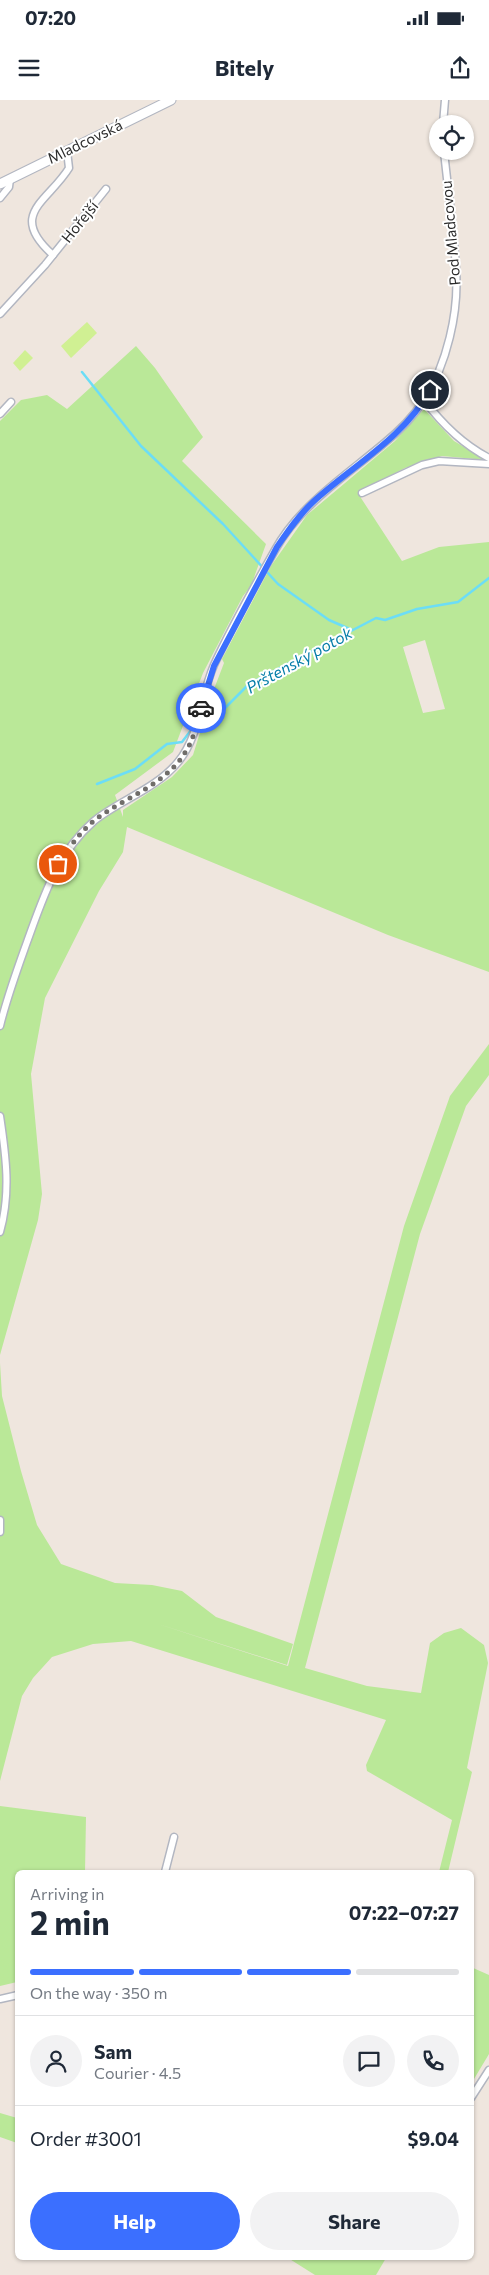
<!DOCTYPE html>
<html lang="en">
<head>
<meta charset="utf-8">
<style>
  body { margin:0; font-family:Commissioner,sans-serif; background:#f2f2f3; color:#1f2937; height:100vh; display:flex; flex-direction:column; font-size:19px; white-space:nowrap }
  * { box-sizing:border-box; margin:0 }
  p { font-size:16px; color:#747a83 }
  .icon { flex:none; width:28px; height:28px; fill:none; stroke:currentColor; stroke-width:2; stroke-linecap:round; stroke-linejoin:round }
  .map { position:relative; flex:1; overflow:hidden }
  .panel { position:absolute; left:15px; top:1770px; width:459px; height:390px; display:flex; flex-direction:column; background:#fff; border-radius:8px; box-shadow:0 1px 4px #0004 }
  .panel>* { flex:none }
  .buttons { position:absolute; left:429px; top:15px; display:grid; gap:10px }
  .buttons a { display:grid; place-items:center; width:45px; height:45px; border-radius:50%; background:#fff; box-shadow:0 1px 4px #0004; font-size:25px }
  .pin { position:absolute; display:grid; place-items:center; width:42px; height:42px; color:#fff; margin:-21px; border:2px solid #fff; border-radius:50%; box-shadow:0 1px 5px #0007 }
  .courier { position:absolute; display:grid; place-items:center; width:50px; height:50px; margin:-25px; border:4px solid #3b6fff; border-radius:50%; background:#fff; color:#222; box-shadow:0 1px 6px #0007 }
  .overview em { font-style:normal; font-weight:700 }
  .overview div { display:flex; flex-direction:column-reverse }
  .overview { display:flex; align-items:center; justify-content:space-between; height:85px; padding:0 15px }
  h1 { font-size:32px; font-weight:700; line-height:38px }
  .bar { display:grid; grid-template-columns:repeat(4,1fr); gap:8px 5px; align-content:center; height:60px; padding:0 15px }
  .bar i { height:6px; border-radius:4px; background:#e0e1e3 }
  .bar .current { background:#3b6fff }
  .bar p { grid-column:span 4 }
  .line { display:flex; align-items:center; gap:12px; padding:0 15px; border-top:1px solid #e0e1e3 }
  .line div { flex:1 }
  .round { display:grid; place-items:center; flex:none; width:52px; height:52px; border-radius:26px; background:#f2f2f3 }
  .button { display:flex; gap:10px; margin-top:auto; padding:10px 15px }
  .button a { flex:1; height:58px; border-radius:30px; background:#3b6fff; color:#fff; font-size:20px; font-weight:700; line-height:58px; text-align:center }
  .button a+a { background:#f2f2f3; color:#1f2937 }
  .status { display:flex; justify-content:space-between; align-items:center; height:35px; padding:0 25px; background:#fff; direction:ltr }
  .status svg { height:14px; fill:currentColor }
  header { display:flex; justify-content:space-between; align-items:center; height:65px; padding:0 15px; background:#fff; font-size:22px; font-weight:700 }
  .map>svg:first-child { display:block }
  .green { fill:#bae898; fill-rule:evenodd }
  .pitch { fill:#d0f093 }
  .lines { fill:none; stroke-linecap:round; stroke-linejoin:round }
  .stream { stroke:#6cddf6; stroke-width:2.5 }
  .street-casing { stroke:#b2b6c1; stroke-width:9 }
  .secondary-casing { stroke:#b2b6c1; stroke-width:11 }
  .street { stroke:#fff; stroke-width:6 }
  .secondary { stroke:#fff; stroke-width:9 }
  .done { stroke:#706d6a; stroke-width:5; stroke-dasharray:0 9 }
  .route { stroke:#3b6fff; stroke-width:6 }
  .labels { text-anchor:middle; stroke-width:4; stroke-linejoin:round; paint-order:stroke }
  .street-label { font-size:15px; fill:#2c2c2c; stroke:#fff }
  .water-label { font-size:16px; font-style:italic; fill:#057da8; stroke:#fff }
</style>
</head>
<body>
<div class="status"><b>07:20</b><svg viewBox="0 0 49 12"><path d="M0 12V9h3v3zM5 12V6h3v6zM10 12V3h3v9zM15 12V0h3v12zM26 1h20v11H26zM47 4h2v5h-2z"/></svg></div>
<header><svg class="icon" aria-label="menu" viewBox="0 0 24 24"><path d="M4 6h16M4 12h16M4 18h16"/></svg>Bitely<svg class="icon" aria-label="share" viewBox="0 0 24 24"><path d="M12 15V3M7 8l5-5 5 5M5 13v7h14v-7"/></svg></header>
<div class="map">
<svg width="489" height="2175" viewBox="0 0 489 2175">
  <rect width="100%" height="100%" fill="#efe6de"/>
  <g class="green">
    <path d="M136,246L155,268L203,337L182,361L266,444L251,486L243,496L203,573L173,652L115,695L123,717V710L172,677L193,655L207,610L225,597L206,610L224,563L222,559L271,466L307,415L395,341L424,309L454,341L486,360L442,356L405,368L361,391V398L402,461L439,447L489,442V872L388,835L127,727L123,752L99,791L45,898L31,974L42,1094L38,1120L0,1255V321L21,300L47,295L67,309ZM425,540L445,609L423,613L403,547Z"/>
    <path d="M489,944V975L466,1006L420,1134L305,1568L367,1586L421,1593L430,1543L444,1533L461,1528L484,1545L488,1563L467,1668L472,1672L448,1772H439L452,1720L367,1671L366,1665L386,1620L131,1541L93,1544L52,1557L33,1578L22,1596L0,1681V1263L2,1296L21,1371L37,1425L61,1464L115,1483L152,1485L182,1491L216,1517L293,1544L287,1565L155,1523L288,1566L404,1126L450,996Z"/>
    <path d="M0,1706L86,1717L85,1772H18L17,1882L0,1886Z"/>
    <path d="M471,1867L489,1875V1954L471,1984Z"/>
    <path d="M0,2013L17,2018V2043L0,2037Z"/>
    <path d="M288,2158H386L376,2175H315Z"/>
  </g>
  <g class="pitch">
    <path d="M87,222L97,233L71,258L61,246Z"/>
    <path d="M25,250L33,258L20,271L13,263Z"/>
  </g>
  <g class="lines">
    <g class="stream">
      <path d="M82,272L141,346L223,424L278,484L329,520L352,530"/>
      <path d="M199,622L223,610L249,584L376,518L385,520L417,509L458,502L489,478"/>
      <path d="M97,684L135,669L167,644L182,642L195,625"/>
    </g>
    <defs>
      <g id="street">
        <path d="M443,24L445,0"/>
        <path d="M0,98L9,87L10,79"/>
        <path d="M53,155C7,114 48,102 69,68L67,51"/>
        <path d="M0,214L45,165L106,89"/>
        <path d="M424,300C442,324 462,344 489,358"/>
        <path d="M0,314L11,302"/>
        <path d="M362,393L422,365L439,361L489,364"/>
        <path d="M0,926C7,897 17,870 27,842C43,798 57,753 94,721C120,700 156,689 178,662C201,634 200,596 214,565C232,526 254,487 275,450C299,406 344,377 382,345C397,333 414,316 424,300C447,264 459,212 456,170C454,131 448,91 444,51"/>
        <path d="M0,1016C6,1056 11,1093 0,1132"/>
        <path d="M0,1420V1432"/>
        <path d="M165,1772L174,1737"/>
        <path d="M0,1899L18,1895"/>
        <path d="M471,1998L489,1970"/>
      </g>
      <path id="secondary" d="M0,84L171,0"/>
    </defs>
    <use href="#street" class="street-casing"/>
    <use href="#secondary" class="secondary-casing"/>
    <use href="#street" class="street"/>
    <use href="#secondary" class="secondary"/>
  </g>
  <g class="lines">
    <path class="done" d="M58,764C69,748 80,732 95,720C125,697 166,685 186,651C194,639 197,622 201,608"/>
    <path class="route" d="M201,608L214,566L277,447C288,431 299,415 313,402C352,366 404,338 430,290"/>
  </g>
  <g class="labels">
    <g class="street-label">
      <text transform="translate(85 42) rotate(-26)" y="5">Mladcovská</text>
      <text transform="translate(80 122) rotate(-51)" y="5">Hořejší</text>
      <text transform="translate(451 133) rotate(-95)" y="5">Pod Mladcovou</text>
    </g>
    <g class="water-label">
      <text transform="translate(299 560) rotate(-29)" y="6">Prštenský potok</text>
    </g>
  </g>
</svg>
<div class="buttons">
<a><svg class="icon" aria-label="locate" viewBox="0 0 24 24"><circle cx="12" cy="12" r="6"/><path d="M12 2v4M12 18v4M2 12h4M18 12h4"/></svg></a>
</div>
<div class="pin" style="left:58px;top:764px;background:#ea580c"><svg class="icon" aria-label="bag" viewBox="0 0 24 24"><path d="M5 8h14l-1 12H6zM9 8a3 3 0 0 1 6 0"/></svg></div>
<div class="pin" style="left:430px;top:290px;background:#1f2937"><svg class="icon" aria-label="home" viewBox="0 0 24 24"><path d="M3 11l9-7 9 7M6 9v11h12V9"/></svg></div>
<div class="courier" style="left:201px;top:608px"><svg class="icon" aria-label="car" viewBox="0 0 24 24"><path d="M5 17H2v-5l4-1 3-4h7l3 4 3 1v5h-3M9 17h6M6 11h13"/><circle cx="7" cy="17" r="2"/><circle cx="17" cy="17" r="2"/></svg></div>
<section class="panel">
<div class="overview"><div><h1>2 min</h1><p>Arriving in</p></div><em>07:22–07:27</em></div>
<div class="bar"><i class="current"></i><i class="current"></i><i class="current"></i><i></i><p>On the way · 350 m</p></div>
<div class="line" style="height:90px"><a class="round"><svg class="icon" aria-label="person" viewBox="0 0 24 24"><circle cx="12" cy="8" r="4"/><path d="M4 21q1-7 8-7t8 7"/></svg></a><div><b>Sam</b><p>Courier · 4.5</p></div><a class="round"><svg class="icon" aria-label="chat" viewBox="0 0 24 24"><path d="M4 5h16v11H9l-5 4z"/></svg></a><a class="round"><svg class="icon" aria-label="phone" viewBox="0 0 24 24"><path d="M5 4h4l2 5-3 2q2 4 5 5l2-3 5 2v4C11 20 4 13 5 4z"/></svg></a></div>
<div class="line" style="height:65px"><div>Order #3001</div><b>$9.04</b></div>
<div class="button"><a>Help</a><a>Share</a></div>
</section>
</div>
</body>
</html>
